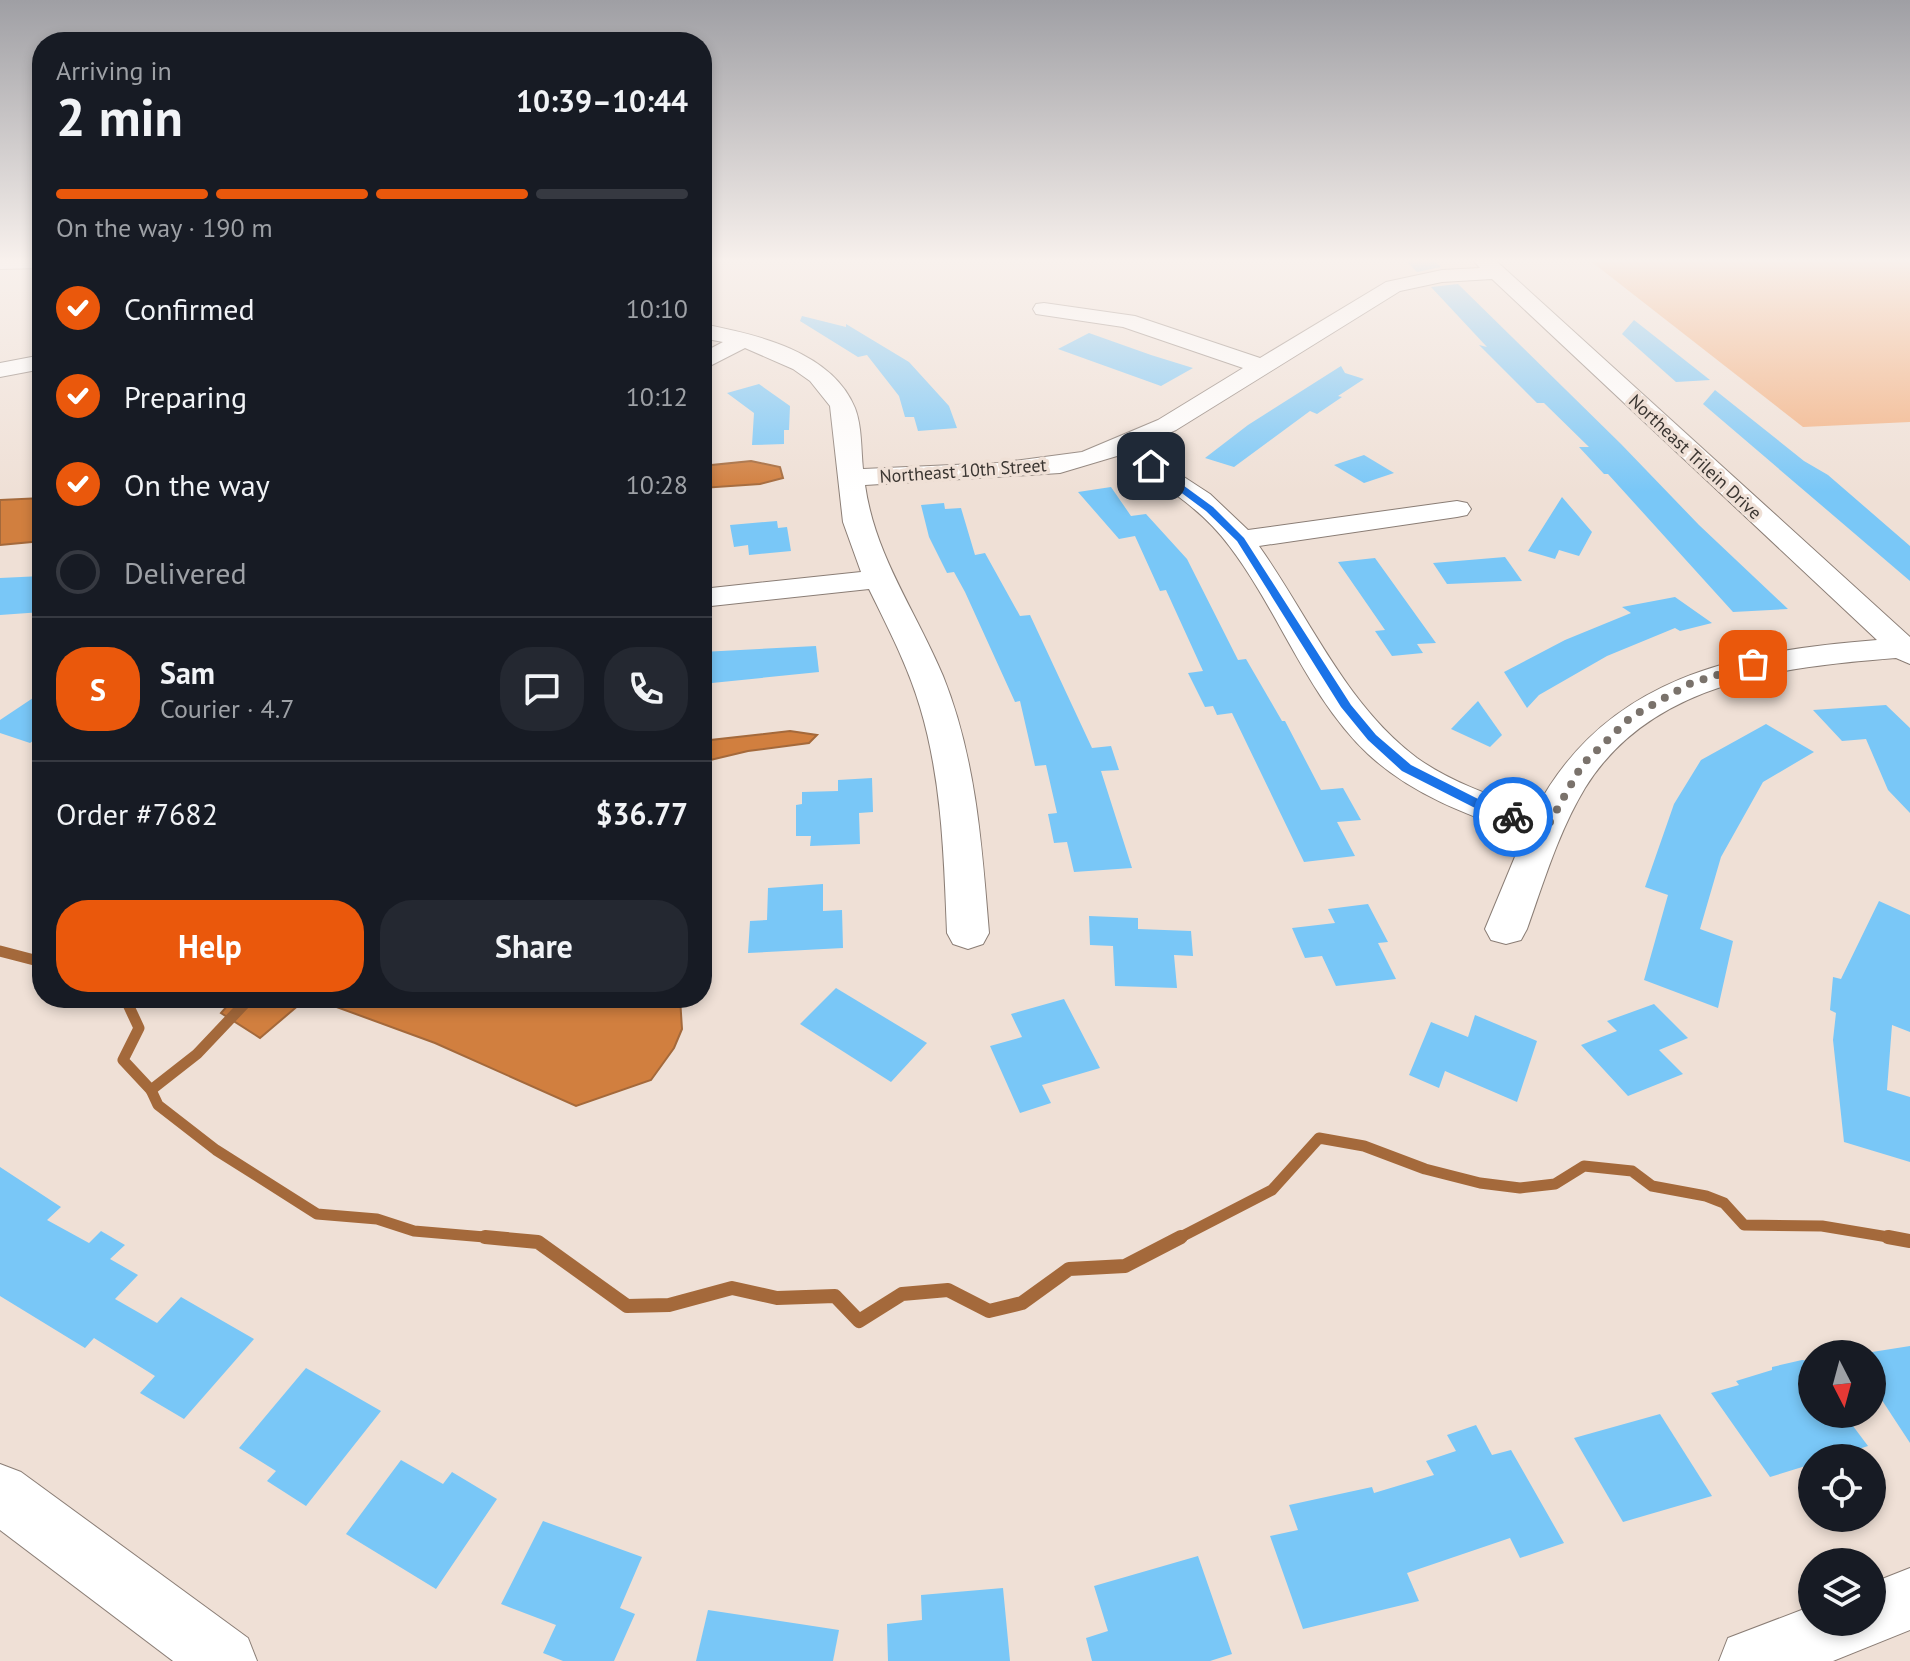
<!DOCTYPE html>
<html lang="en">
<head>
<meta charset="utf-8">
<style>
  body { margin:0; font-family:"PT Sans",sans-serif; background:#242831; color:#f1f3f6; height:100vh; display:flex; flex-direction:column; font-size:30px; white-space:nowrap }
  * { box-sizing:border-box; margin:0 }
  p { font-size:26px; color:#9ea1a6 }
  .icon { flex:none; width:44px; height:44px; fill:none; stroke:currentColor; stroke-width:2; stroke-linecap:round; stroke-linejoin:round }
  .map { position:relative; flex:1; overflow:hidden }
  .drawer { position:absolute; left:32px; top:32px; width:680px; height:976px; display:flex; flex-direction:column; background:#171b24; border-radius:32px; box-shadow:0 4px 12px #0003 }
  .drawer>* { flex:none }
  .needle { width:52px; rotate:174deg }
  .buttons { position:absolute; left:1798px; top:1340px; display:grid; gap:16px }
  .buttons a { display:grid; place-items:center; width:88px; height:88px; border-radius:50%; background:#171b24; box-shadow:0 4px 12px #0003; font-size:40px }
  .pin { position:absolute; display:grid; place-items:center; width:68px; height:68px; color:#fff; margin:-34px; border-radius:16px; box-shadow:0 4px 12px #0006 }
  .courier { position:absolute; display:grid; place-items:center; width:80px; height:80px; margin:-40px; border:6px solid #1a73e8; border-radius:50%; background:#fff; color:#222; box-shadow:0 2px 10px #0007 }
  .head em { font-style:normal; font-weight:700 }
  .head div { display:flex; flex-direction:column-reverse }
  .head { display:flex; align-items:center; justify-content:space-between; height:136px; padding:0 24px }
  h1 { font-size:52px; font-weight:700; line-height:60px }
  .bar { display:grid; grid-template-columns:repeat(4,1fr); gap:12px 8px; align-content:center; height:96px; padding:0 24px }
  .bar i { height:10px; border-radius:6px; background:#363941 }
  .bar .selected { background:#ea580c }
  .bar p { grid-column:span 4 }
  .line { display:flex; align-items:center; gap:20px; padding:0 24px; border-top:2px solid #363941 }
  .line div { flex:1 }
  .round { display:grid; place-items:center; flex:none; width:84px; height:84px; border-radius:32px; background:#242831 }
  ol { padding:0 24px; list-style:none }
  li { display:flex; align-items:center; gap:24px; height:88px }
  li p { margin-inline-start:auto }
  li .icon { padding:8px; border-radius:50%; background:#ea580c; color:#fff; stroke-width:4 }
  li:last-child { color:#9ea1a6 }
  li i { width:44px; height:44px; border:4px solid #363941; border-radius:50% }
  .cta { display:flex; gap:16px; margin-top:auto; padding:16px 24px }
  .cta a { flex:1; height:92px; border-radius:32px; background:#ea580c; color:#fff; font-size:32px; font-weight:700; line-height:92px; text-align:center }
  .cta a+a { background:#242831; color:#f1f3f6 }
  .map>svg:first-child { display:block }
  .green { fill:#f2b081 }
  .water { fill:#d17f3f; stroke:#a4693b; stroke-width:2 }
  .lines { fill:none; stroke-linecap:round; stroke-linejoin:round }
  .stream-far1 { stroke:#a4693b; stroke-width:11 }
  .stream { stroke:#a4693b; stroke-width:14 }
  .building { fill:#79c7f7 }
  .minor-casing { stroke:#8a7d75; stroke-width:2 }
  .minor { fill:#fff; fill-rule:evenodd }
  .route { fill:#1a73e8 }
  .done { stroke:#7a726b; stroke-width:8; stroke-dasharray:0 14.4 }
  .labels { text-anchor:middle; stroke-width:7; stroke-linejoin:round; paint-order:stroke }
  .far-street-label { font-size:18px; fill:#3b3632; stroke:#efe0d6 }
</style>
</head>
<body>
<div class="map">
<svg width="1910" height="1661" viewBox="0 0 1910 1661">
  <rect width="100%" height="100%" fill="#efe0d6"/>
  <path class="green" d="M1588,259H1910V422L1803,427Z"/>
  <g class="water">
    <path d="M751,461L780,467L783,478L760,484L702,488V466Z"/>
    <path d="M42,498V541L0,545V500Z"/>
    <path d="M790,731L817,735L809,743L748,751L702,762V741Z"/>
    <path d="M234,998H307L260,1038L221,1013Z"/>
    <path d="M312,998H680L682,1029L674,1048L651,1080L576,1106L435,1043Z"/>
  </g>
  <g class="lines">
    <g class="stream-far1">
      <path d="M0,951L42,962"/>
      <path d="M125,998L139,1028L123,1060L151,1090L158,1105L216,1150L317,1214L377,1219L414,1231L508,1239"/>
      <path d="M151,1090L197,1054L250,998"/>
      <path d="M1177,1239L1272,1190L1319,1138L1364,1146L1425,1169L1480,1183L1520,1188L1555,1184L1584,1166L1632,1171L1652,1186L1706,1196L1724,1203L1744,1225L1822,1226L1900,1239"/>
    </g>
    <g class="stream">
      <path d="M485,1237L538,1242L627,1306L669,1305L732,1288L777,1298L835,1296L859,1321L902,1294L948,1290L989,1311L1022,1303L1069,1269L1125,1266L1181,1237"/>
      <path d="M1888,1237L1910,1241"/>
    </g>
  </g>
  <g class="building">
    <path d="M1404,259H1433L1441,267L1417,272Z"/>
    <path d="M1458,284L1621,444L1699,525L1788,609L1733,612L1608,474H1604L1579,447H1589L1544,403H1537L1479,345L1487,347L1431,287Z"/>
    <path d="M802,316L846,327V324L909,362L949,406L957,428L918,431L914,417H905L899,396L867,355L858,357L800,321Z"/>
    <path d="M1634,320L1710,380L1676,382L1622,334Z"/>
    <path d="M1089,333L1151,355L1193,368L1161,386L1058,349Z"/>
    <path d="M1341,366L1345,373L1364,379L1338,396L1342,397L1317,414L1310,411L1234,467L1205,458L1248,425Z"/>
    <path d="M759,384L790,406L789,430H784V444L752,445L754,413L727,393Z"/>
    <path d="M1715,390L1804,461L1828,475L1910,546V581L1703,404Z"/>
    <path d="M1364,455L1394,473L1364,483L1334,465Z"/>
    <path d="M1111,487L1131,516L1146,514L1187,559L1238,660L1246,659L1282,721H1285L1321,790L1343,788L1361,820L1337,822L1355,856L1304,862L1232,713L1217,715L1213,706L1205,707L1188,673L1203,671L1166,590L1160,591L1135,536L1119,539L1078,492Z"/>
    <path d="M1562,497L1592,532L1579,556L1559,550L1555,559L1528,551Z"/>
    <path d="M944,503L945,509L961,508L975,555L985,553L1020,616L1030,615L1092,748L1111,746L1119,770L1101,771L1132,868L1074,872L1067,842L1054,843L1048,814L1057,813L1046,765L1035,766L1020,701L1015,702L965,592L954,572L947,573L929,537L921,505Z"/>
    <path d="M777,521L778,528L787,527L791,551L749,555L748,545L734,547L730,525Z"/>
    <path d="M1505,557L1522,581L1447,584L1433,563Z"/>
    <path d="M1375,558L1436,643L1417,644L1423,653L1392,656L1375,631L1385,630L1338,562Z"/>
    <path d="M42,576V612L0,615V578Z"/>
    <path d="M1675,597L1712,623L1680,631L1675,628L1607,656L1539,695L1527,708L1504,672L1565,640L1631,613L1622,607Z"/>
    <path d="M816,646L819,672L702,684V652Z"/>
    <path d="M42,692V734L30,743L0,733V720Z"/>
    <path d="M1478,701L1502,735L1490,747L1451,729Z"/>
    <path d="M1886,705L1910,728V813L1888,790L1866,739L1842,741L1813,710Z"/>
    <path d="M1766,724L1814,752L1763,782L1721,857L1700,929L1733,941L1718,1008L1644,980L1668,895L1645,887L1674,804L1701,760Z"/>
    <path d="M872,778L873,812L859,813L860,844L810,846L811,836H796V805L802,804V792L838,791V780Z"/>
    <path d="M823,884V911L842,910L843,948L748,953L750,921L767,920L768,888Z"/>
    <path d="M1879,901L1910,915V1032L1892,1025L1887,1090L1910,1097V1162L1844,1142L1833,1040L1836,1013L1830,1010L1833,977L1841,979Z"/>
    <path d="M1368,904L1388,942L1378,943L1396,979L1336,986L1322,956L1305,958L1292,928L1335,923L1328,909Z"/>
    <path d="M1089,916L1138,918V929L1191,931L1193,956L1174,955L1177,988L1115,986L1113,946L1090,945Z"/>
    <path d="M836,988L927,1043L891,1082L800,1024Z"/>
    <path d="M1064,999L1100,1068L1042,1085L1051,1103L1020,1113L990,1046L1022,1037L1011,1014Z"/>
    <path d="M1654,1004L1688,1038L1659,1050L1683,1074L1628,1096L1581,1045L1617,1031L1607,1021Z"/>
    <path d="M1475,1015L1537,1041L1517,1102L1445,1071L1439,1088L1409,1075L1431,1022L1468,1037Z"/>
    <path d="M0,1167L61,1207L47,1220L89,1243L101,1231L125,1245L110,1259L138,1275L115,1299L157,1323L181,1297L254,1339L184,1419L140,1393L155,1376L94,1338L85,1348L0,1296Z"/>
    <path d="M1910,1346V1443L1872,1385V1352Z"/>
    <path d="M1802,1360L1812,1361V1414H1844L1868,1446L1830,1458H1812V1464L1770,1477L1711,1393L1739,1385L1736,1381L1772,1370V1367Z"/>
    <path d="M306,1368L381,1411L306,1506L267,1481L276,1471L239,1448Z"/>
    <path d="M1660,1414L1712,1496L1623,1522L1574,1438Z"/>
    <path d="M1476,1425L1492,1455L1511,1450L1564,1543L1520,1558L1510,1538L1407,1573L1419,1601L1303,1629L1270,1536L1298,1530L1289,1505L1372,1487L1374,1493L1434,1475L1426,1461L1456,1451L1447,1435Z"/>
    <path d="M401,1460L443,1484L452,1472L497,1499L436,1589L346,1534Z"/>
    <path d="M543,1521L642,1557L620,1608L635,1614L614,1661H563L543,1653L556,1625L501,1604Z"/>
    <path d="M1198,1556L1232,1654L1210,1661H1092L1086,1638L1108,1631L1094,1586Z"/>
    <path d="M1003,1588L1010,1661H888L887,1624L922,1620L921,1595Z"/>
    <path d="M708,1610L839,1630L833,1661H696Z"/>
  </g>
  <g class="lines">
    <defs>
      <g id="minor">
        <path d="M0,259H42V268L0,269Z"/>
        <path d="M1472,259H1494L1910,637V664L1896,658C1783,667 1651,681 1585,788C1559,831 1544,881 1527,929L1521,940L1506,944L1491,940L1485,929L1524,835C1468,815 1412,795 1368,754C1307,696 1280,613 1230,547C1201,507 1158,482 1117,456L1060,473L865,485C875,556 916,611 943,676C976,758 982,846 989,933L983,944L968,949L953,944L947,933C944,857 942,780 920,707C908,666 888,628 869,589L702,607V589L861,572L843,522L830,406L810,381L793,369L745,348L702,370V353L723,342L702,338V324C755,334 832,351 855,408C862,426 861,450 863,469L998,463L1082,452L1158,420L1243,368L1123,327L1036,314L1033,309L1036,304L1044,303L1135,316L1260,358L1386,282L1442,270L1480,268ZM1492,279L1877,640C1737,651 1605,677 1535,811C1495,797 1452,783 1417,758C1345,704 1310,618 1259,546L1457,517L1467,515L1471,509L1467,503L1457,501L1248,530L1210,494L1138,447L1176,430L1400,291L1442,282Z"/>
        <path d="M42,355V369L0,377V363Z"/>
        <path d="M0,1464L21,1472L248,1638L257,1661H173L0,1530Z"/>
        <path d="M1910,1568V1630L1833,1661H1719L1728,1638L1812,1606V1622H1872V1583Z"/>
      </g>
    </defs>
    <use href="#minor" class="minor-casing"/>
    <use href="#minor" class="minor"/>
  </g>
  <linearGradient id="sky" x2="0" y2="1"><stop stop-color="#9f9fa4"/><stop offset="0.53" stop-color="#f8f1ed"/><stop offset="1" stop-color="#f8f1ed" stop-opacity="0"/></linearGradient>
  <rect width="1910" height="492" fill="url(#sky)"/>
  <path class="route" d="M1148,464H1154L1213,507L1244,538L1351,705L1376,735L1411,765L1486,803L1518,814V820L1513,822L1477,809L1402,771L1368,740L1341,707L1237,541L1206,511L1148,468Z"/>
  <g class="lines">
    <path class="done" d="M1513,817L1546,829L1582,765L1631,717L1691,683L1753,664"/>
  </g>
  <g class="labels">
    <g class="far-street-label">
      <text transform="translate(1695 457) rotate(43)" y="6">Northeast Trilein Drive</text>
      <text transform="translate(963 471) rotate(-4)" y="6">Northeast 10th Street</text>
    </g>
  </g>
</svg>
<div class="buttons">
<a><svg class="needle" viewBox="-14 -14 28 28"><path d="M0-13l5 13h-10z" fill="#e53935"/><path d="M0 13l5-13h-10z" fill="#9ea1a6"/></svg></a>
<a><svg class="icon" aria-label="locate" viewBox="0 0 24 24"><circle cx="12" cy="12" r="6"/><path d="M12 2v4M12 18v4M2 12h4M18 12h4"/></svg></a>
<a><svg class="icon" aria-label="layers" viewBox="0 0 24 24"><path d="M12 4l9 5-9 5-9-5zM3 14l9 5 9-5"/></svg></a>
</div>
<div class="pin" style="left:1753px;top:664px;background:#ea580c"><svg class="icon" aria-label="bag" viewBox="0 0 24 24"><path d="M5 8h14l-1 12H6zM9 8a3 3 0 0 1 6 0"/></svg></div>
<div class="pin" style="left:1151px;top:466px;background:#1f2937"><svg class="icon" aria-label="home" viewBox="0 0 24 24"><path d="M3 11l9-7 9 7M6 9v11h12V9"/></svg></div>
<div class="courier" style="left:1513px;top:817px"><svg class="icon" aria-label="bike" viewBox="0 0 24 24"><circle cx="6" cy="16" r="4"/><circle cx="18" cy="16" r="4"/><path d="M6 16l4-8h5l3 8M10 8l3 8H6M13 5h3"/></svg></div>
<section class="drawer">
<div class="head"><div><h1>2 min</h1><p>Arriving in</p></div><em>10:39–10:44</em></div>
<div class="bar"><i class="selected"></i><i class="selected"></i><i class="selected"></i><i></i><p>On the way · 190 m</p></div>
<ol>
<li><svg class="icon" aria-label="check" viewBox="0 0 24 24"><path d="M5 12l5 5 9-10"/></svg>Confirmed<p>10:10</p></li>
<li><svg class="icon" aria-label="check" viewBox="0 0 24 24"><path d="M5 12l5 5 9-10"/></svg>Preparing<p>10:12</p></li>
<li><svg class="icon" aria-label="check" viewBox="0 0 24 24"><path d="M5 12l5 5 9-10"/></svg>On the way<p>10:28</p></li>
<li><i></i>Delivered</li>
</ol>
<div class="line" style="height:144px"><b class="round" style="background:#ea580c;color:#fff">S</b><div><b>Sam</b><p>Courier · 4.7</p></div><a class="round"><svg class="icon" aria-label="chat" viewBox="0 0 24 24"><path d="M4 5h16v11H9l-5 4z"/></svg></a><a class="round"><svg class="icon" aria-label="phone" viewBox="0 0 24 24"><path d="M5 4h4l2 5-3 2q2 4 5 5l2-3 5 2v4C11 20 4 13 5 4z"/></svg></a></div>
<div class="line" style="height:104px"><div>Order #7682</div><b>$36.77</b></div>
<div class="cta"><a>Help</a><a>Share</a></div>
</section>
</div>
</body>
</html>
